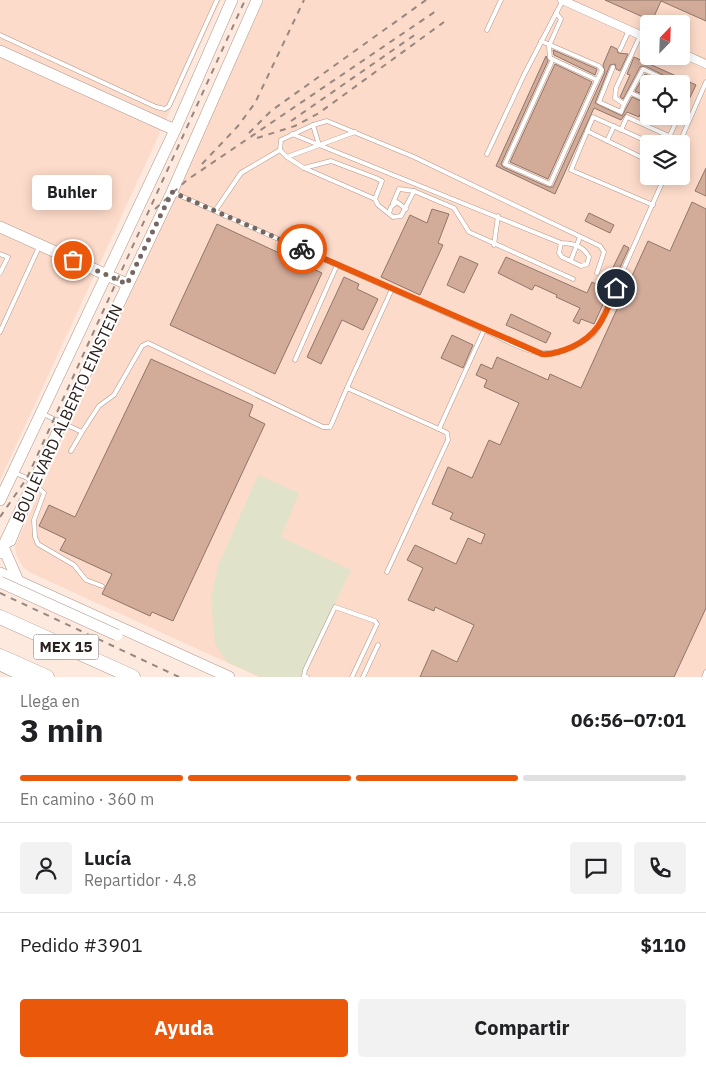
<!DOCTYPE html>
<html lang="es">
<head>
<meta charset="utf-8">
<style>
  body { margin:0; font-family:"IBM Plex Sans",sans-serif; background:#f2f2f2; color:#202124; height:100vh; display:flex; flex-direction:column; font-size:19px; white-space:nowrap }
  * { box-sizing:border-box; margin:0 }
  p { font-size:16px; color:#757577 }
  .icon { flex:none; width:28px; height:28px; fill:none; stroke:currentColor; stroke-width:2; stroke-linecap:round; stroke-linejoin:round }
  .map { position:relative; height:677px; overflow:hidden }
  .details { display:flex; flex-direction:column; background:#fff; flex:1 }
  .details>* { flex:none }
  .needle { width:32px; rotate:23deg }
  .tools { position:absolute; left:640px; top:15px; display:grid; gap:10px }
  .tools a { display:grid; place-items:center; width:50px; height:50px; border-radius:5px; background:#fff; box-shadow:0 2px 12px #0003; font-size:25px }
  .pin { position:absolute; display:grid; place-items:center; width:42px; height:42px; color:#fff; margin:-21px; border:2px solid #fff; border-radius:50%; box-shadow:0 1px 5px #0007 }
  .courier { position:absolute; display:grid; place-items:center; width:50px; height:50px; margin:-25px; border:4px solid #ea580c; border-radius:50%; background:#fff; color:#222; box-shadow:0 1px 6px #0007 }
  .bubble { position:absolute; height:35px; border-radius:5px; background:#fff; box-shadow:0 2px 12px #0003; font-size:16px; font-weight:800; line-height:35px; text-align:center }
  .head em { font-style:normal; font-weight:800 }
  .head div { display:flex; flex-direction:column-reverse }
  .head { display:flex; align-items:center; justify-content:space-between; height:85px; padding:0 20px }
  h1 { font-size:32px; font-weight:800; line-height:38px }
  .bar { display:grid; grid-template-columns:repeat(4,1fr); gap:8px 5px; align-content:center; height:60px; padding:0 20px }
  .bar i { height:6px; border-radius:4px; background:#e0e0e0 }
  .bar .on { background:#ea580c }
  .bar p { grid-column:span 4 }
  .line { display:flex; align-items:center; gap:12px; padding:0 20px; border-top:1px solid #e0e0e0 }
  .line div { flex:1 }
  .round { display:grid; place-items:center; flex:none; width:52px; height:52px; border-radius:5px; background:#f2f2f2 }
  .primary-button { display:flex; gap:10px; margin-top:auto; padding:10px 20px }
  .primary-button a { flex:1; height:58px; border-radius:5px; background:#ea580c; color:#fff; font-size:20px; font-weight:800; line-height:58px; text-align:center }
  .primary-button a+a { background:#f2f2f2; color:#202124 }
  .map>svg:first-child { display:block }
  .built { fill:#fddbca; fill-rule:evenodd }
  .green { fill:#e0e3c9 }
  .building { fill:#d2ab99; stroke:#8e766b }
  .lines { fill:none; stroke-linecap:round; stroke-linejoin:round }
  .lane-casing { stroke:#b0978b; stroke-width:5 }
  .street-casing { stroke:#b0978b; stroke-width:9 }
  .secondary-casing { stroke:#b0978b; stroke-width:12 }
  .highway-casing { stroke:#b0978b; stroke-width:15 }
  .lane { stroke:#fff; stroke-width:4 }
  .street { stroke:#fff; stroke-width:8 }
  .secondary { stroke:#fff; stroke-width:11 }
  .highway { stroke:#fff; stroke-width:14 }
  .rail { stroke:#978780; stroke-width:2; stroke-dasharray:6 6; stroke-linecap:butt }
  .secondary-bridge-casing { stroke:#b0978b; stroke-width:12; stroke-linecap:butt }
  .secondary-bridge { stroke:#fff; stroke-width:11 }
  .done { stroke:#756761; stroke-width:5; stroke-dasharray:0 9 }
  .route { stroke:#ea580c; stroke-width:6 }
  .labels { text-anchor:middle; stroke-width:4; stroke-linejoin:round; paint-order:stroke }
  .shield { fill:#fff; stroke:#6b6461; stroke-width:1 }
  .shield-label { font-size:15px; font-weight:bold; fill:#2b211d }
  .street-label { font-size:16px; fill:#2b211d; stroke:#fff }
</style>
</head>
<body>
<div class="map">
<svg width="706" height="677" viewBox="0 0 706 677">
  <rect width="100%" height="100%" fill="#fee9de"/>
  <g class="built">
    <path d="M0,0H221L0,480Z"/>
    <path d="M264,0H706V677H259L29,572L23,567L16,554L15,546ZM649,24H681V56H649ZM649,84H681V116H649ZM649,144H681V176H649Z"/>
  </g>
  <path class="green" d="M258,475L299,493L281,537L351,570L300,677H261L227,662L215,644L211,598L218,566Z"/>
  <g class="building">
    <path d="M605,0H706V21L661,1L652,21Z"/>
    <path d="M611,46L617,49L618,53L628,54L620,71L616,69L615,64L610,65L595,103L622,116L632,97L645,103L639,117L627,112L621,120L594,108L555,194L496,166L546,56L548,61L501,164L503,167L548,187H553L605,72L603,65Z"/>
    <path d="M553,50L597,69L595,75L554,55Z"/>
    <path d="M634,57L696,85L681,116V84L645,66L640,67L623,99L620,97L630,75L627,74Z"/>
    <path d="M555,64L592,82L548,179L510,162Z"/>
    <path d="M645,74L666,84H649V97L635,91Z"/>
    <path d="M706,168V196L695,191Z"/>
    <path d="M692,202L706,209V608L674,677H420L432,650L457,662L474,625L435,607L434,611L408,600L423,568L407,560L415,545L456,564L468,538L481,544L485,534L450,519L453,513L432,504L448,467L472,478L489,440L500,445L519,403L484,387L487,380L476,375L481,364L492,369L497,357L548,380L550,374L581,388L648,241L670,251Z"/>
    <path d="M432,209L449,214L438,243L443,245L420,295L381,277L410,215L427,223Z"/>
    <path d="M589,213L614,225L610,233L585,221Z"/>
    <path d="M217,224L322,273L275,374L170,325Z"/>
    <path d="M624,245L629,248L594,324L581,319L579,324L573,321L580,308L556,297L557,295L535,285L532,290L498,273L506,257L587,293L592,282L603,288Z"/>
    <path d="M460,256L478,264L464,293L447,285Z"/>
    <path d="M344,277L359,284L357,289L378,299L363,330L342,320L321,364L307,357Z"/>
    <path d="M511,314L551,333L546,343L506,325Z"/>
    <path d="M452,335L473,345L463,368L441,358Z"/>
    <path d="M151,359L253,405L249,416L265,424L173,621L152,612L150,616L102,594L112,574L60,550L66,539L39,526L49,505L75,517Z"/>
  </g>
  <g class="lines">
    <defs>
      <g id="lane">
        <path d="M487,30L501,0"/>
        <path d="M0,35L156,107L165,109L169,106L217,0"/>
        <path d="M640,36L616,88L615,98L624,104L643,69L675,84"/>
        <path d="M541,41L599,66L602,70L597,80"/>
        <path d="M620,50L629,30"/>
        <path d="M553,59L505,164L550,184L597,80L550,58L549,46L561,19L556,13"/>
        <path d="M613,67L599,102L621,112L624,104"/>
        <path d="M631,93L649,101"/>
        <path d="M648,109H649"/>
        <path d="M664,116L676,122L666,144"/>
        <path d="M313,125L319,145"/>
        <path d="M621,130L627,117L669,136"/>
        <path d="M587,131L649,161"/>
        <path d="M292,134L561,243C573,243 584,247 589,257L587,264L581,266L562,257L559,253L561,243"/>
        <path d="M607,141L614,126"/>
        <path d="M679,144L706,82"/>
        <path d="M280,150L287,157L355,132"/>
        <path d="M487,154L524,75L563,0"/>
        <path d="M287,157L304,168L375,199L378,205L393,217L401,216L414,191L454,208L469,232L573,279"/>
        <path d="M304,168L331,161L376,178L382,181L375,199"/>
        <path d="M174,193L484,330"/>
        <path d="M393,203L399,189L414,191"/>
        <path d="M653,205L571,170L593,117L653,144"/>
        <path d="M215,211L241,173L280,150L281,140L313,125L327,121L414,157L600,246L604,252L597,273"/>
        <path d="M389,213L391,207L397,202L406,209"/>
        <path d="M494,245L498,216"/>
        <path d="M0,254L8,257L0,273"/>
        <path d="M571,260L580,237"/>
        <path d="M0,332L39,247"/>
        <path d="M295,360L337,265"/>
        <path d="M347,388L392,289"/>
        <path d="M43,414L82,432L99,406L114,395L142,346L148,343L323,427H330L332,423L347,388L439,429L484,330C517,345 538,363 574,346C583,342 590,338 596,331L665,176"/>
        <path d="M71,451L82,432"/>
        <path d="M15,473L27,478L44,493L34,520L35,537L38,544L74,565L86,580L102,586"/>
        <path d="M5,547L13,543L28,507"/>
        <path d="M387,572L448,440L447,433L439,429"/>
        <path d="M307,677L304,676L305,670L335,607L375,621L377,624L352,677"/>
        <path d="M363,677L378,645"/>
        <path d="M704,677L706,672"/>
      </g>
      <g id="street">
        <path d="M562,0L649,39"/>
        <path d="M681,53L706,64"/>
      </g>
      <g id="secondary">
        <path d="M0,51L175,130"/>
        <path d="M0,227L127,284"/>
        <path d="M0,500L175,130L232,0"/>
        <path d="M4,549L18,581"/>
        <path d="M0,553L172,192L257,0"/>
        <path d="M0,573L229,677"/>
        <path d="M0,665L25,677"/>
      </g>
      <g id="highway">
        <path d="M0,617L133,677"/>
        <path d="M0,656L47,677"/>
      </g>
    </defs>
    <use href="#lane" class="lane-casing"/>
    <use href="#street" class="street-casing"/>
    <use href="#secondary" class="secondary-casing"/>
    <use href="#highway" class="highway-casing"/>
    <use href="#lane" class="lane"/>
    <use href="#street" class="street"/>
    <use href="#secondary" class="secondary"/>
    <use href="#highway" class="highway"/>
    <g class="rail">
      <path d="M291,121L416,34"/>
      <path d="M249,133L271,111L426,0"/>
      <path d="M257,138L295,126L319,113L444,22"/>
      <path d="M202,164L238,126L255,103L304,0"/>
      <path d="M155,209L187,180L436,11"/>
      <path d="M0,517L27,478L245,0"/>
      <path d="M0,593L179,677"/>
    </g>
    <defs>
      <path id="secondary-bridge" d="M0,582L117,635"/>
    </defs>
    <use href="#secondary-bridge" class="secondary-bridge-casing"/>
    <use href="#secondary-bridge" class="secondary-bridge"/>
  </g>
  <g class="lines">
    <path class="done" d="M73,260L127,284L172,192L302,249"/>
    <path class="route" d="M302,249L542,354C553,355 563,351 572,347C600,334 605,315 616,288"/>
  </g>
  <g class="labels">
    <rect class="shield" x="33.5" y="634.5" width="65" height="25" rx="4"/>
    <g class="shield-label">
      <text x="66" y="652">MEX 15</text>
    </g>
    <g class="street-label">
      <text transform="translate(67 413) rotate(-65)" y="6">BOULEVARD ALBERTO EINSTEIN</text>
    </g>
  </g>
</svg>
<div class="tools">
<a><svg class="needle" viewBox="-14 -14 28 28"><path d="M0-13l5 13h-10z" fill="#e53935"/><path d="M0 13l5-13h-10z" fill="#757577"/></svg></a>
<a><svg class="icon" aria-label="locate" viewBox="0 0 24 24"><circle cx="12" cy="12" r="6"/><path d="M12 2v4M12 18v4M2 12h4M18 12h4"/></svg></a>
<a><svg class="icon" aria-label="layers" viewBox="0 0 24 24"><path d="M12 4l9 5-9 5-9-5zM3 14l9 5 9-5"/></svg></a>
</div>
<div class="pin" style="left:73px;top:260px;background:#ea580c"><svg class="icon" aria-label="bag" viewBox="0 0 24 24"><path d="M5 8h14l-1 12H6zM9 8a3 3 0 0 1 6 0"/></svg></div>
<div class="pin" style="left:616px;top:288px;background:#1f2937"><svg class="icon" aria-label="home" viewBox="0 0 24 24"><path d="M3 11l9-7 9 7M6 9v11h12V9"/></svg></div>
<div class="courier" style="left:302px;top:249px"><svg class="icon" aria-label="bike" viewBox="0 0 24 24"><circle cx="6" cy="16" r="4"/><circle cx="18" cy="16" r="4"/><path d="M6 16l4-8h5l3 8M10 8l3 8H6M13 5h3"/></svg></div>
<div class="bubble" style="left:32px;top:175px;width:80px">Buhler</div>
</div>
<section class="details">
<div class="head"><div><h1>3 min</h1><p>Llega en</p></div><em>06:56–07:01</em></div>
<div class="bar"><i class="on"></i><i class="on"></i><i class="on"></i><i></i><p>En camino · 360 m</p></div>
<div class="line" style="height:90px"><a class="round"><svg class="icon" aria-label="person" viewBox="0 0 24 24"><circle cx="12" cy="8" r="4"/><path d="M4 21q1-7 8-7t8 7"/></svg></a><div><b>Lucía</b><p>Repartidor · 4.8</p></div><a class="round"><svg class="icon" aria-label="chat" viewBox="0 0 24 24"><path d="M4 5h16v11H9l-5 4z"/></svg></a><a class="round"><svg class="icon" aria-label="phone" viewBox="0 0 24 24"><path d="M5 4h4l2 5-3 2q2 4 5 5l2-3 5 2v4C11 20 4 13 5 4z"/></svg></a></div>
<div class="line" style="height:65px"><div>Pedido #3901</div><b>$110</b></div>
<div class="primary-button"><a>Ayuda</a><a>Compartir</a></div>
</section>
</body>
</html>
